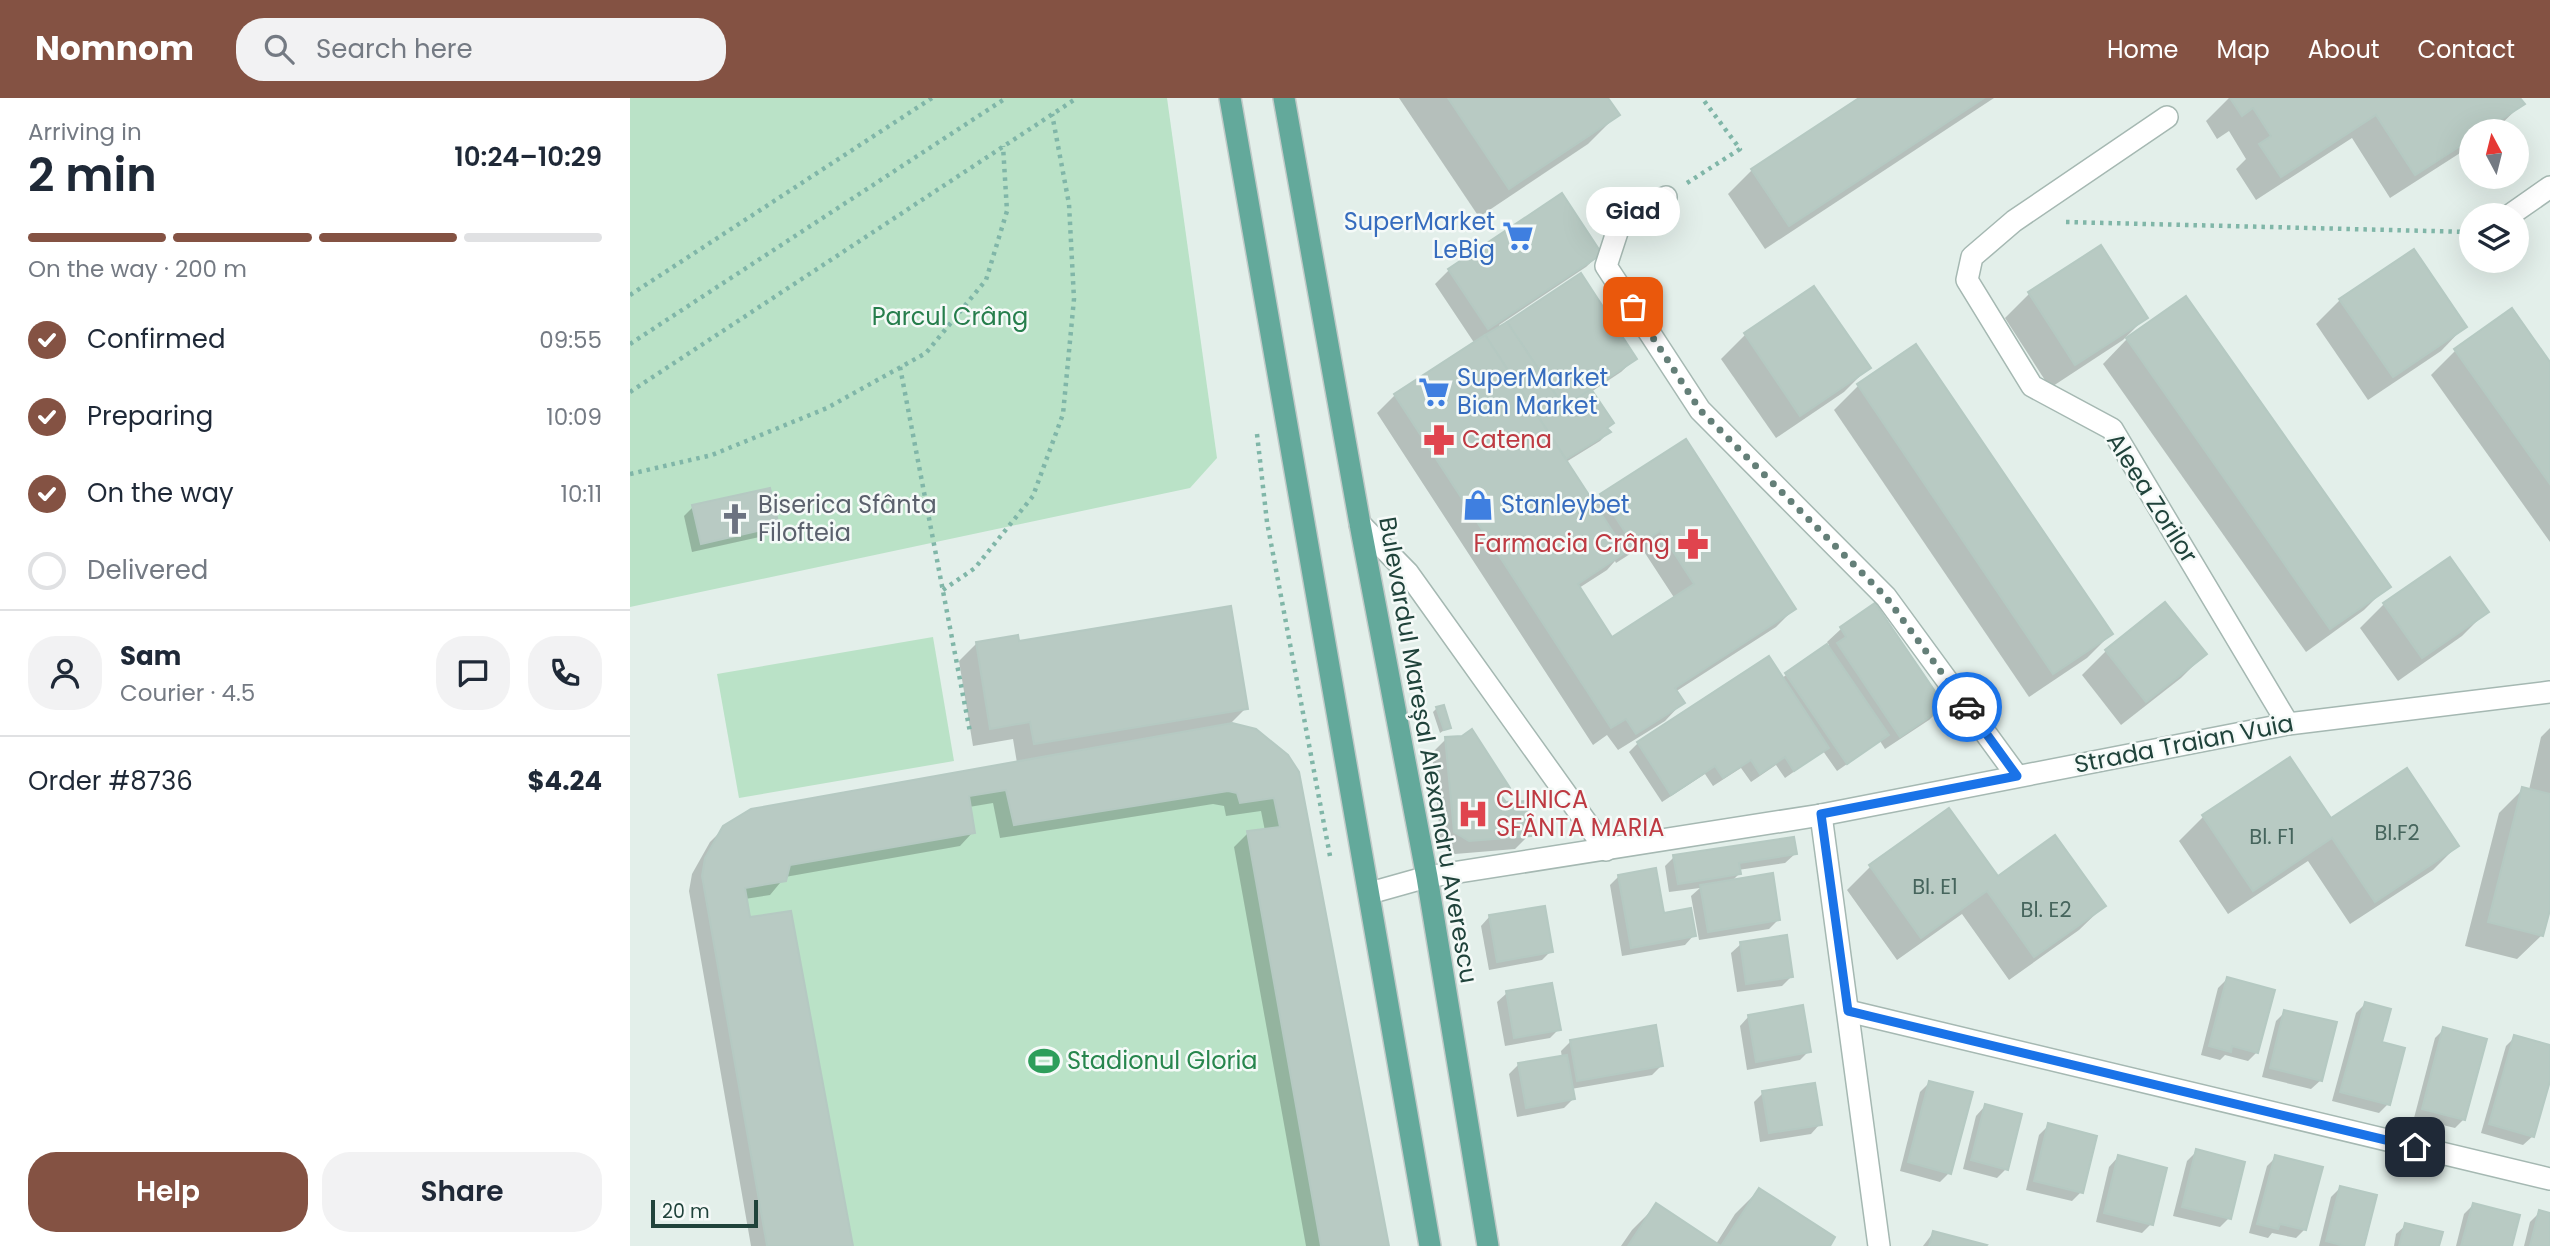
<!DOCTYPE html>
<html lang="en">
<head>
<meta charset="utf-8">
<style>
  body { margin:0; font-family:Poppins,sans-serif; background:#f2f2f3; color:#1f2937; height:100vh; display:flex; flex-direction:column; font-size:26px; white-space:nowrap }
  * { box-sizing:border-box; margin:0 }
  p { font-size:23px; color:#747a83 }
  .icon { flex:none; width:38px; height:38px; fill:none; stroke:currentColor; stroke-width:2; stroke-linecap:round; stroke-linejoin:round }
  .map { position:relative; flex:1; overflow:hidden }
  .sheet { display:flex; flex-direction:column; background:#fff; width:630px }
  .sheet>* { flex:none }
  .needle { width:46px; rotate:353deg }
  .buttons { position:absolute; left:1829px; top:21px; display:grid; gap:14px }
  .buttons a { display:grid; place-items:center; width:70px; height:70px; border-radius:50%; background:#fff; box-shadow:0 7px 28px #0002; font-size:35px }
  .scale { position:absolute; left:21px; bottom:18px; width:107px; box-sizing:border-box; padding-left:7px; border:4px solid #20433b; border-top:0; font-size:19px; line-height:24px; white-space:nowrap; color:#20433b; -webkit-text-stroke:5px #f5faf8; paint-order:stroke }
  .pin { position:absolute; display:grid; place-items:center; width:60px; height:60px; color:#fff; margin:-30px; border-radius:14px; box-shadow:0 4px 10px #0006 }
  .courier { position:absolute; display:grid; place-items:center; width:70px; height:70px; margin:-35px; border:5px solid #1a73e8; border-radius:50%; background:#fff; color:#222; box-shadow:0 2px 9px #0007 }
  .bubble { position:absolute; height:49px; border-radius:24px; background:#fff; box-shadow:0 7px 28px #0002; font-size:23px; font-weight:600; line-height:49px; text-align:center }
  .headline em { font-style:normal; font-weight:600 }
  .headline div { display:flex; flex-direction:column-reverse }
  .headline { display:flex; align-items:center; justify-content:space-between; height:119px; padding:0 28px }
  h1 { font-size:46px; font-weight:600; line-height:52px }
  .bar { display:grid; grid-template-columns:repeat(4,1fr); gap:10px 7px; align-content:center; height:84px; padding:0 28px }
  .bar i { height:9px; border-radius:5px; background:#e0e1e3 }
  .bar .active { background:#845243 }
  .bar p { grid-column:span 4 }
  .line { display:flex; align-items:center; gap:18px; padding:0 28px; border-top:2px solid #e0e1e3 }
  .line div { flex:1 }
  .round { display:grid; place-items:center; flex:none; width:74px; height:74px; border-radius:28px; background:#f2f2f3 }
  ol { padding:0 28px; list-style:none }
  li { display:flex; align-items:center; gap:21px; height:77px }
  li p { margin-inline-start:auto }
  li .icon { padding:7px; border-radius:50%; background:#845243; color:#fff; stroke-width:4 }
  li:last-child { color:#747a83 }
  li i { width:38px; height:38px; border:4px solid #e0e1e3; border-radius:50% }
  .action { display:flex; gap:14px; margin-top:auto; padding:14px 28px }
  .action a { flex:1; height:80px; border-radius:28px; background:#845243; color:#fff; font-size:28px; font-weight:600; line-height:80px; text-align:center }
  .action a+a { background:#f2f2f3; color:#1f2937 }
  header { display:flex; align-items:center; gap:42px; box-sizing:border-box; height:98px; padding:0 35px; background:#845243; color:#fff }
  header strong { font-size:33px }
  nav { display:flex; gap:38px; margin-inline-start:auto; font-size:24px }
  .search { width:490px; height:63px; background:#f2f2f3; display:flex; align-items:center; gap:18px; box-sizing:border-box; padding:0 24px; border-radius:28px; color:#747a83; font-size:26px }
  main { display:flex; flex:1; min-height:0 }
  .map>svg:first-child { display:block }
  .green { fill:#bae2c7 }
  .shadow { fill:#0003; fill-rule:evenodd }
  .building { fill:#b8cac3; stroke:#b5c9c2; stroke-width:2 }
  .lines { fill:none; stroke-linecap:round; stroke-linejoin:round }
  .minor-casing { stroke:#a5b8b2; stroke-width:24 }
  .major-casing { stroke:#c1cac8; stroke-width:24 }
  .path { stroke:#80b6a8; stroke-width:4.5; stroke-dasharray:3.5 5; stroke-linecap:butt }
  .minor { stroke:#fff; stroke-width:21 }
  .major { stroke:#63a99b; stroke-width:21 }
  .done { stroke:#647f78; stroke-width:7; stroke-dasharray:0 12.6 }
  .route { stroke:#1a73e8; stroke-width:9 }
  .labels { text-anchor:middle; stroke-width:5; stroke-linejoin:round; paint-order:stroke }
  .number-label { font-size:21px; fill:#46655d }
  .shop-label { font-size:24px; fill:#366cbe; stroke:#f5faf8; text-anchor:start }
  .park-label { font-size:24px; fill:#267e4c; stroke:#f5faf8 }
  .health-label { font-size:24px; fill:#be3a42; stroke:#f5faf8; text-anchor:start }
  .street-label { font-size:24px; fill:#20433b; stroke:#f5faf8 }
  .worship-label { font-size:24px; fill:#5b616d; stroke:#f5faf8; text-anchor:start }
  .leisure-label { font-size:24px; fill:#27864d; stroke:#f5faf8; text-anchor:start }
</style>
</head>
<body>
<header>
<strong>Nomnom</strong>
<div class="search"><svg class="icon" aria-label="search" viewBox="0 0 24 24"><circle cx="10" cy="10" r="6"/><path d="M15 15l6 6"/></svg>Search here</div>
<nav><a>Home</a><a>Map</a><a>About</a><a>Contact</a></nav>
</header>
<main>
<section class="sheet">
<div class="headline"><div><h1>2 min</h1><p>Arriving in</p></div><em>10:24–10:29</em></div>
<div class="bar"><i class="active"></i><i class="active"></i><i class="active"></i><i></i><p>On the way · 200 m</p></div>
<ol>
<li><svg class="icon" aria-label="check" viewBox="0 0 24 24"><path d="M5 12l5 5 9-10"/></svg>Confirmed<p>09:55</p></li>
<li><svg class="icon" aria-label="check" viewBox="0 0 24 24"><path d="M5 12l5 5 9-10"/></svg>Preparing<p>10:09</p></li>
<li><svg class="icon" aria-label="check" viewBox="0 0 24 24"><path d="M5 12l5 5 9-10"/></svg>On the way<p>10:11</p></li>
<li><i></i>Delivered</li>
</ol>
<div class="line" style="height:126px"><a class="round"><svg class="icon" aria-label="person" viewBox="0 0 24 24"><circle cx="12" cy="8" r="4"/><path d="M4 21q1-7 8-7t8 7"/></svg></a><div><b>Sam</b><p>Courier · 4.5</p></div><a class="round"><svg class="icon" aria-label="chat" viewBox="0 0 24 24"><path d="M4 5h16v11H9l-5 4z"/></svg></a><a class="round"><svg class="icon" aria-label="phone" viewBox="0 0 24 24"><path d="M5 4h4l2 5-3 2q2 4 5 5l2-3 5 2v4C11 20 4 13 5 4z"/></svg></a></div>
<div class="line" style="height:91px"><div>Order #8736</div><b>$4.24</b></div>
<div class="action"><a>Help</a><a>Share</a></div>
</section>
<div class="map">
<svg width="1920" height="1148" viewBox="0 0 1920 1148">
  <rect width="100%" height="100%" fill="#e3efea"/>
  <g class="green">
    <path d="M0,0H537L587,360L560,390L0,509Z"/>
    <path d="M303,539L324,663L109,700L87,576Z"/>
    <path d="M602,625L626,631L658,657L759,1148H137L72,778C79,741 90,730 121,711Z"/>
  </g>
  <g class="shadow">
    <path d="M769,0H976L987,17L958,46L849,119Z"/>
    <path d="M1232,0H1364L1135,151L1098,96L1122,72Z"/>
    <path d="M1599,0H1888L1892,6L1864,33H1841V48L1760,100L1722,40L1626,102L1606,71L1616,61L1599,33L1587,41L1576,23Z"/>
    <path d="M970,156L956,169L869,227L870,230L1005,261L991,274L961,294L982,325L976,331L979,334L970,343L936,364L963,406L971,397L1164,511L1146,529L1045,594L1052,605L1035,623L988,652L977,637L963,647L747,315L765,297L845,246L805,186L819,172ZM1011,449L1045,501L982,541L949,490L977,472L985,463L986,465Z"/>
    <path d="M1184,190L1238,270L1214,294L1146,340L1091,261L1115,237Z"/>
    <path d="M1399,196L1516,219L1493,242L1420,290L1375,220Z"/>
    <path d="M1556,201L1758,488L1734,512L1676,554L1473,266L1496,242Z"/>
    <path d="M1710,202L1835,228L1811,253L1738,302L1686,226Z"/>
    <path d="M1286,249L1481,536L1457,560L1399,599L1204,312L1228,288Z"/>
    <path d="M1825,253L1920,267V444L1801,277Z"/>
    <path d="M63,409L147,428L138,437L62,454L54,418Z"/>
    <path d="M1754,506L1856,514L1832,538L1768,583L1730,530Z"/>
    <path d="M1245,508L1313,608L1299,622L1255,651L1250,643L1207,673L1193,653L1155,680L1146,667L1121,684L1111,670L1083,688L1075,676L1032,704L999,654L1008,645L1152,580L1199,547L1197,544L1211,531Z"/>
    <path d="M347,545H387L616,610L600,626L656,659L757,1148H676L604,749L618,735L635,733L631,713L596,718L594,708L583,706L370,740L363,705L339,709L343,734L330,748L155,779L140,797L115,801L118,821L221,1148H121L59,793L62,776L80,744L94,730L387,665L383,641L343,648L329,563Z"/>
    <path d="M1476,553L1575,556L1551,580L1491,627L1452,577Z"/>
    <path d="M807,610L819,629L810,635L803,614Z"/>
    <path d="M1920,630V805L1912,837L1887,861L1835,848L1869,715L1893,691L1899,692L1911,639Z"/>
    <path d="M816,641L878,689L870,697L899,737L885,751L825,756L811,747L802,655Z"/>
    <path d="M1660,661L1700,722L1827,748L1803,772L1720,826L1678,763L1598,816L1549,743L1573,719Z"/>
    <path d="M1165,756L1155,765L1108,772L1109,776L1101,784L1148,822L1139,831L1069,842L1061,798L1070,790L1039,794L1035,768L1044,759Z"/>
    <path d="M1241,768L1367,780L1474,808L1449,832L1379,882L1332,816L1267,862L1217,792Z"/>
    <path d="M989,778L1033,817L1064,837L1055,847L992,858L980,787Z"/>
    <path d="M860,818L921,853L912,862L859,872L851,828Z"/>
    <path d="M1111,846L1162,878L1152,888L1107,894L1101,855Z"/>
    <path d="M1597,881L1627,954L1618,963L1595,957L1590,962L1571,957L1588,890Z"/>
    <path d="M877,895L929,931L920,940L875,948L867,904Z"/>
    <path d="M1735,906L1750,945L1758,1006L1749,1015L1702,1003L1726,915Z"/>
    <path d="M1655,914L1691,982L1681,991L1632,979L1646,923Z"/>
    <path d="M1119,918L1179,953L1170,962L1117,972L1110,928Z"/>
    <path d="M1814,931L1834,1021L1825,1030L1784,1020L1805,940Z"/>
    <path d="M1885,939L1920,949V976L1903,1038L1893,1047L1851,1035L1876,948Z"/>
    <path d="M940,944L1031,968L1022,977L941,991L943,1001L934,1010L887,1019L879,976L888,967L932,960L931,953Z"/>
    <path d="M1299,985L1319,1075L1310,1084L1270,1073L1290,994Z"/>
    <path d="M1133,995L1190,1026L1181,1036L1130,1044L1124,1004Z"/>
    <path d="M1355,1008L1376,1071L1367,1080L1333,1071L1346,1018Z"/>
    <path d="M1419,1027L1451,1094L1442,1103L1396,1092L1409,1037Z"/>
    <path d="M1567,1053L1599,1120L1590,1129L1543,1118L1557,1063Z"/>
    <path d="M1488,1059L1521,1126L1512,1135L1466,1124L1479,1069Z"/>
    <path d="M1646,1059L1675,1131L1666,1140L1642,1135L1638,1140L1619,1135L1637,1068Z"/>
    <path d="M1710,1090L1732,1148H1689L1701,1099Z"/>
    <path d="M1129,1092L1198,1148H991L1002,1132L1026,1108L1086,1146L1105,1116Z"/>
    <path d="M1843,1107L1880,1148H1826L1834,1116Z"/>
    <path d="M1910,1114L1920,1117V1148H1894L1900,1124Z"/>
    <path d="M1776,1127L1807,1148H1764L1766,1136Z"/>
    <path d="M1303,1135L1354,1148H1293Z"/>
  </g>
  <g class="building">
    <path d="M818,0H978L990,17L879,91Z"/>
    <path d="M1229,0H1354L1159,128L1121,71Z"/>
    <path d="M1600,0H1890L1895,6L1853,33H1841V41L1785,77L1746,17L1651,79L1629,46L1641,38L1623,10L1612,18Z"/>
    <path d="M932,95L972,156L858,231L818,171Z"/>
    <path d="M1471,147L1518,220L1445,267L1398,194Z"/>
    <path d="M1784,151L1837,229L1763,279L1709,201Z"/>
    <path d="M951,175L1007,261L934,309L877,224Z"/>
    <path d="M1184,188L1241,270L1170,318L1114,235Z"/>
    <path d="M1556,198L1761,489L1700,531L1496,240Z"/>
    <path d="M1882,210L1920,264V386L1824,251Z"/>
    <path d="M877,224L934,309L961,291L984,325L977,330L981,334L936,361L855,237Z"/>
    <path d="M855,237L996,454L948,486L982,539L1064,486L1030,433L1005,449L970,396L1056,341L1166,511L1045,590L1055,605L1006,636L996,621L981,630L764,296Z"/>
    <path d="M1286,246L1483,536L1423,576L1227,286Z"/>
    <path d="M140,390L149,428L71,446L62,407Z"/>
    <path d="M1820,459L1859,514L1792,560L1753,505Z"/>
    <path d="M1535,504L1577,556L1516,604L1475,552Z"/>
    <path d="M1245,505L1315,608L1270,639L1207,545L1216,539L1210,529Z"/>
    <path d="M601,508L618,611L404,646L400,624L360,631L346,544L388,537L389,543Z"/>
    <path d="M1197,546L1259,637L1217,666L1155,575Z"/>
    <path d="M1139,558L1199,650L1164,673L1155,659L1130,676L1121,662L1093,680L1085,668L1041,697L1007,644Z"/>
    <path d="M814,607L821,630L814,632L806,609Z"/>
    <path d="M602,625L626,631L658,657L669,674L759,1148H691L617,733L650,729L644,700L610,705L607,695L598,693L384,727L376,692L339,698L345,735L160,767L156,783L115,790L120,819L161,813L223,1148H137L72,778L75,760L93,728L121,711Z"/>
    <path d="M842,631L880,690L870,696L876,704L898,703L901,738L839,743L824,734L815,639L832,638Z"/>
    <path d="M1660,659L1701,720L1777,670L1829,748L1745,804L1702,740L1623,793L1572,717Z"/>
    <path d="M1892,689L1920,696V812L1913,838L1858,824Z"/>
    <path d="M1319,710L1368,778L1425,737L1476,808L1404,859L1357,793L1291,840L1239,767Z"/>
    <path d="M1164,739L1167,756L1109,765L1111,776L1048,786L1043,757Z"/>
    <path d="M1026,770L1034,815L1061,810L1066,838L1001,850L988,777Z"/>
    <path d="M1143,775L1150,822L1078,834L1070,787Z"/>
    <path d="M915,808L923,854L867,864L859,817Z"/>
    <path d="M1157,837L1163,879L1116,886L1110,844Z"/>
    <path d="M1597,879L1645,892L1628,955L1602,948L1601,954L1579,948Z"/>
    <path d="M922,885L931,932L884,940L876,893Z"/>
    <path d="M1735,904L1761,911L1752,944L1775,950L1760,1007L1710,994Z"/>
    <path d="M1173,907L1181,954L1126,964L1118,917Z"/>
    <path d="M1654,912L1707,924L1692,983L1640,970Z"/>
    <path d="M1026,927L1033,968L947,983L940,942Z"/>
    <path d="M1813,929L1857,941L1835,1022L1792,1011Z"/>
    <path d="M1884,937L1920,947V983L1904,1039L1859,1026Z"/>
    <path d="M937,957L945,1001L896,1010L888,965Z"/>
    <path d="M1299,983L1343,994L1321,1076L1278,1064Z"/>
    <path d="M1185,985L1192,1027L1139,1035L1132,993Z"/>
    <path d="M1355,1006L1392,1016L1378,1072L1341,1062Z"/>
    <path d="M1418,1025L1467,1038L1453,1095L1404,1083Z"/>
    <path d="M1566,1051L1615,1064L1601,1121L1552,1109Z"/>
    <path d="M1488,1057L1537,1070L1523,1127L1474,1115Z"/>
    <path d="M1645,1057L1693,1069L1676,1132L1650,1126L1648,1131L1627,1126Z"/>
    <path d="M1710,1088L1747,1097L1734,1148H1714L1696,1143Z"/>
    <path d="M1129,1090L1205,1139L1200,1148H998L1026,1105L1091,1148Z"/>
    <path d="M1843,1105L1890,1117L1882,1148H1831Z"/>
    <path d="M1909,1112L1920,1115V1148H1900Z"/>
    <path d="M1775,1125L1813,1134L1809,1148H1769Z"/>
    <path d="M1303,1133L1357,1147L1356,1148H1299Z"/>
  </g>
  <g class="lines">
    <defs>
      <g id="minor">
        <path d="M1537,19L1384,123L1342,159L1337,182L1402,288L1482,331L1658,626"/>
        <path d="M1036,99L989,128L976,168L1070,312L1256,499L1387,678"/>
        <path d="M1880,117L1920,89"/>
        <path d="M730,426L778,475L976,752"/>
        <path d="M1191,717L1249,1148"/>
        <path d="M740,795L797,779L1191,717L1658,626L1920,594"/>
        <path d="M1218,913L1920,1081"/>
      </g>
      <g id="major">
        <path d="M600,0L800,1148"/>
        <path d="M654,0L730,426L797,779L858,1148"/>
      </g>
    </defs>
    <use href="#minor" class="minor-casing"/>
    <use href="#major" class="major-casing"/>
    <g class="path">
      <path d="M1057,85L1110,51L1072,0"/>
      <path d="M1436,124L1841,134"/>
      <path d="M0,197L302,0"/>
      <path d="M0,246L376,0"/>
      <path d="M270,269L340,634"/>
      <path d="M0,294L447,0"/>
      <path d="M627,336L637,424L700,758"/>
      <path d="M0,376L82,357L197,310L296,255L356,182L377,113L373,48"/>
      <path d="M313,492L345,470L403,398L433,316L444,201L439,106L422,16"/>
    </g>
    <use href="#minor" class="minor"/>
    <use href="#major" class="major"/>
  </g>
  <g class="lines">
    <path class="done" d="M1003,209L1070,312L1256,499L1337,609"/>
    <path class="route" d="M1337,609L1387,678L1191,716L1218,913L1785,1049"/>
  </g>
  <defs>
    <symbol id="supermarket-bare" viewBox="-9 -9 18 18"><path d="M-6-5.5h2.5l.6 2H6L4.5 2H-2.5L-4.4-4H-6ZM-1.5 3.2a1.3 1.3 0 1 0 .1 0ZM3 3.2a1.3 1.3 0 1 0 .1 0Z" fill="#3f7fe0" stroke="#f5faf8" stroke-width="2.5" paint-order="stroke"/></symbol>
    <symbol id="pharmacy-bare" viewBox="-9 -9 18 18"><path d="M-2-6h4v4h4v4h-4v4h-4v-4h-4v-4h4Z" fill="#e0444e" stroke="#f5faf8" stroke-width="2.5" paint-order="stroke"/></symbol>
    <symbol id="shop-bare" viewBox="-9 -9 18 18"><path d="M-5-2.5h2.3a2.7 3.5 0 0 1 5.4 0H5L5.5 6h-11ZM-1.5-2.5h3a1.5 2.3 0 0 0-3 0Z" fill="#3f7fe0" stroke="#f5faf8" stroke-width="2.5" paint-order="stroke"/></symbol>
    <symbol id="church-bare" viewBox="-9 -9 18 18"><path d="M-1.2-6h2.4v3.5h3.3v2.4h-3.3V6h-2.4V-.1h-3.3v-2.4h3.3Z" fill="#6b7280" stroke="#f5faf8" stroke-width="2.5" paint-order="stroke"/></symbol>
    <symbol id="hospital-bare" viewBox="-9 -9 18 18"><path d="M-5-5h3v3.5h4V-5h3V5h-3V1.5h-4V5h-3Z" fill="#e0444e" stroke="#f5faf8" stroke-width="2.5" paint-order="stroke"/></symbol>
    <symbol id="stadium-bare" viewBox="-9 -9 18 18"><path d="M0-5a6.5 5 0 1 0 0 10a6.5 5 0 1 0 0-10ZM-3.5-1.8h7v3.6h-7Z" fill="#2e9e5b" stroke="#f5faf8" stroke-width="2.5" paint-order="stroke"/></symbol>
  </defs>
  <g fill-rule="evenodd">
    <use href="#supermarket-bare" x="866" y="116" width="44" height="44"/>
    <use href="#supermarket-bare" x="782" y="272" width="44" height="44"/>
    <use href="#pharmacy-bare" x="787" y="320" width="44" height="44"/>
    <use href="#shop-bare" x="826" y="385" width="44" height="44"/>
    <use href="#church-bare" x="83" y="399" width="44" height="44"/>
    <use href="#pharmacy-bare" x="1041" y="424" width="44" height="44"/>
    <use href="#hospital-bare" x="821" y="694" width="44" height="44"/>
    <use href="#stadium-bare" x="392" y="941" width="44" height="44"/>
  </g>
  <g class="labels">
    <g class="number-label">
      <text x="1767" y="742">Bl.F2</text>
      <text x="1642" y="746">Bl. F1</text>
      <text x="1305" y="796">Bl. E1</text>
      <text x="1416" y="819">Bl. E2</text>
    </g>
    <g class="shop-label">
      <text x="865" y="132" text-anchor="end">SuperMarket<tspan x="865" dy="28">LeBig</tspan></text>
      <text x="827" y="288">SuperMarket<tspan x="827" dy="28">Bian Market</tspan></text>
      <text x="871" y="415">Stanleybet</text>
    </g>
    <g class="park-label">
      <text x="320" y="227">Parcul Crâng</text>
    </g>
    <g class="health-label">
      <text x="832" y="350">Catena</text>
      <text x="1040" y="454" text-anchor="end">Farmacia Crâng</text>
      <text x="866" y="710">CLINICA<tspan x="866" dy="28">SFÂNTA MARIA</tspan></text>
    </g>
    <g class="street-label">
      <text transform="translate(1522 400) rotate(58)" y="8">Aleea Zorilor</text>
      <text transform="translate(1554 646) rotate(-11)" y="8">Strada Traian Vuia</text>
      <text transform="translate(798 652) rotate(80)" y="8">Bulevardul Mareșal Alexandru Averescu</text>
    </g>
    <g class="worship-label">
      <text x="128" y="415">Biserica Sfânta<tspan x="128" dy="28">Filofteia</tspan></text>
    </g>
    <g class="leisure-label">
      <text x="437" y="971">Stadionul Gloria</text>
    </g>
  </g>
</svg>
<div class="buttons">
<a><svg class="needle" viewBox="-14 -14 28 28"><path d="M0-13l5 13h-10z" fill="#e53935"/><path d="M0 13l5-13h-10z" fill="#747a83"/></svg></a>
<a><svg class="icon" aria-label="layers" viewBox="0 0 24 24"><path d="M12 4l9 5-9 5-9-5zM3 14l9 5 9-5"/></svg></a>
</div>
<div class="scale">20 m</div>
<div class="pin" style="left:1003px;top:209px;background:#ea580c"><svg class="icon" aria-label="bag" viewBox="0 0 24 24"><path d="M5 8h14l-1 12H6zM9 8a3 3 0 0 1 6 0"/></svg></div>
<div class="pin" style="left:1785px;top:1049px;background:#1f2937"><svg class="icon" aria-label="home" viewBox="0 0 24 24"><path d="M3 11l9-7 9 7M6 9v11h12V9"/></svg></div>
<div class="courier" style="left:1337px;top:609px"><svg class="icon" aria-label="car" viewBox="0 0 24 24"><path d="M5 17H2v-5l4-1 3-4h7l3 4 3 1v5h-3M9 17h6M6 11h13"/><circle cx="7" cy="17" r="2"/><circle cx="17" cy="17" r="2"/></svg></div>
<div class="bubble" style="left:956px;top:89px;width:94px">Giad</div>
</div>
</main>
</body>
</html>
